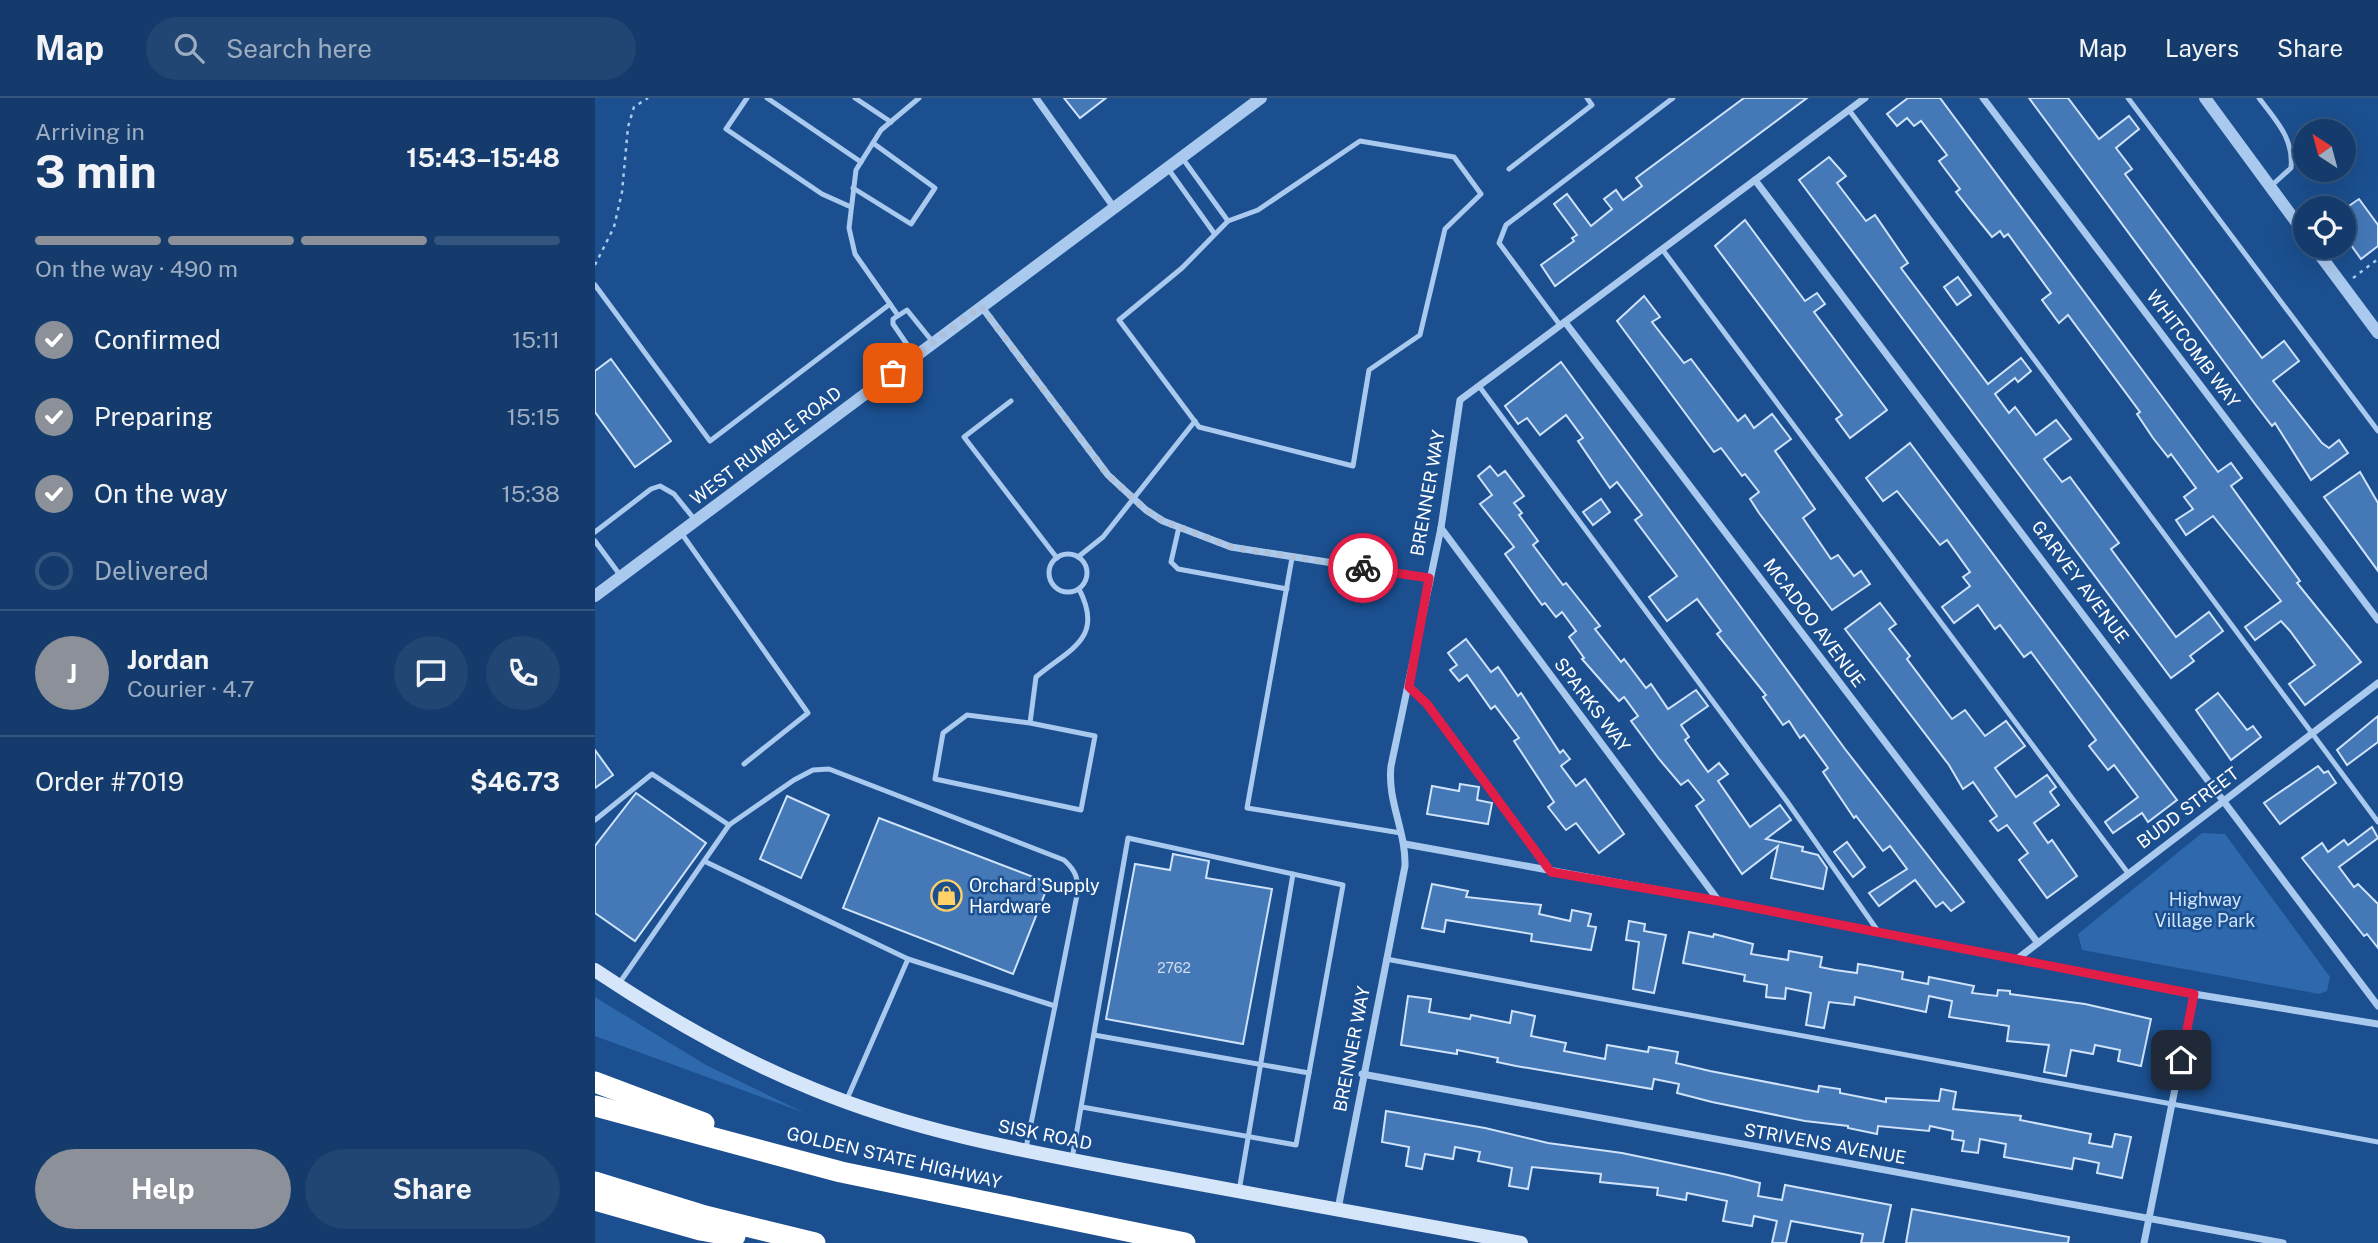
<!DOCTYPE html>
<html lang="en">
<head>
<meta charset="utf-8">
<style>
  body { margin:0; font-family:"Public Sans",sans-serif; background:#214673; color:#f1f3f6; height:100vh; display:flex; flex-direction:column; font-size:26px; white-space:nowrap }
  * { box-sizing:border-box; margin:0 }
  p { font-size:23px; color:#9dadc1 }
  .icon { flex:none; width:38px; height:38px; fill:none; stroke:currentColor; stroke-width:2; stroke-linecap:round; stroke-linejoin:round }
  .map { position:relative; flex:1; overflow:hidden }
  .panel { display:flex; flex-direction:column; background:#143b6b; width:595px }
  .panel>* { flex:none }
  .needle { width:46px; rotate:324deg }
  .buttons { position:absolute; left:1698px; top:21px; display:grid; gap:14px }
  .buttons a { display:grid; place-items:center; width:63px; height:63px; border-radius:50%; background:#143b6b; box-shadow:0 7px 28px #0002,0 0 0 2px #33557e; font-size:35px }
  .pin { position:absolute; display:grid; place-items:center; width:60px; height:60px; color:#fff; margin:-30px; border-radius:14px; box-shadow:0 4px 10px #0006 }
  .courier { position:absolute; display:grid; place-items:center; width:70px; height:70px; margin:-35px; border:5px solid #e11d48; border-radius:50%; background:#fff; color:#222; box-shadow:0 2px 9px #0007 }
  .head em { font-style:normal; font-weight:700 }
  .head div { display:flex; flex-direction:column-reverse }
  .head { display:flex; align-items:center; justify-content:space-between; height:119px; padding:0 35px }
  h1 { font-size:46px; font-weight:700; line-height:52px }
  .bar { display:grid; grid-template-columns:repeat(4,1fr); gap:10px 7px; align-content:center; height:84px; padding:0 35px }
  .bar i { height:9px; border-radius:5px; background:#33557e }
  .bar .current { background:#8c9099 }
  .bar p { grid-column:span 4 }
  .line { display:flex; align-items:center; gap:18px; padding:0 35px; border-top:2px solid #33557e }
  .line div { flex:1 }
  .round { display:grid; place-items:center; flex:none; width:74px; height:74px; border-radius:37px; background:#214673 }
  ol { padding:0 35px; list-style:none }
  li { display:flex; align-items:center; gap:21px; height:77px }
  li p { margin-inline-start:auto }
  li .icon { padding:7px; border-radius:50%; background:#8c9099; color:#fff; stroke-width:4 }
  li:last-child { color:#9dadc1 }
  li i { width:38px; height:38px; border:4px solid #33557e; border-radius:50% }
  .button { display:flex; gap:14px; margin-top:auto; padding:14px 35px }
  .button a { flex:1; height:80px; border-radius:42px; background:#8c9099; color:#fff; font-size:28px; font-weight:700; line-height:80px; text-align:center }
  .button a+a { background:#214673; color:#f1f3f6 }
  header { display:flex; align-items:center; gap:42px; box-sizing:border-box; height:98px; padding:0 35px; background:#143b6b; border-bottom:2px solid #33557e }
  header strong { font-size:33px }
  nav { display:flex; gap:38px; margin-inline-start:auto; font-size:24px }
  .search { width:490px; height:63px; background:#214673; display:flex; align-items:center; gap:18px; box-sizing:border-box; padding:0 24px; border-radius:38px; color:#9dadc1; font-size:26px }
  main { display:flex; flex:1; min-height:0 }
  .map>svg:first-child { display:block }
  .green { fill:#2e69ad }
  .building { fill:#4478b7; stroke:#cfe3fa; stroke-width:2 }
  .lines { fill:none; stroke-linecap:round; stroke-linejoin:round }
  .path { stroke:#a9c9ee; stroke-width:2.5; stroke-dasharray:3.5 5; stroke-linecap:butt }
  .service { stroke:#a9c9ee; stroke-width:5 }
  .minor { stroke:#a9c9ee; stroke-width:7 }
  .tertiary { stroke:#a9c9ee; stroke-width:12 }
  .secondary { stroke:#d6e6fa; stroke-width:14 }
  .motorway { stroke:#fff; stroke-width:21 }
  .done { stroke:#afc1d8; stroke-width:7; stroke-dasharray:0 12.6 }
  .route { stroke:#e11d48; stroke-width:9 }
  .labels { text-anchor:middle; stroke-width:5; stroke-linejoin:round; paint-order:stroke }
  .number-label { font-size:14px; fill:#d0dded }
  .street-label { font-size:18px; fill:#fff; stroke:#1b4f8f }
  .poi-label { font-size:18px; fill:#fff; stroke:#1b4f8f; text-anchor:start }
  .park-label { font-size:18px; fill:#cfe3fa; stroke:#1b4f8f }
</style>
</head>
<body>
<header>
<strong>Map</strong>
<div class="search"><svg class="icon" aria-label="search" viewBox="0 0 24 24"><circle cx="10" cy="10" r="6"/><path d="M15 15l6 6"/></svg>Search here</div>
<nav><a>Map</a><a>Layers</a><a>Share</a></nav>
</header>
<main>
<section class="panel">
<div class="head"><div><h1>3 min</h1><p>Arriving in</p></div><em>15:43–15:48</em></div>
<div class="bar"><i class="current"></i><i class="current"></i><i class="current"></i><i></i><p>On the way · 490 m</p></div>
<ol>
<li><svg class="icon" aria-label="check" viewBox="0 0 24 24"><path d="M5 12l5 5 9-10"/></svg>Confirmed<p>15:11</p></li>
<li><svg class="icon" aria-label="check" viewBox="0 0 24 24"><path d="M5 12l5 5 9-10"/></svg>Preparing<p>15:15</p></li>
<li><svg class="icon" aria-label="check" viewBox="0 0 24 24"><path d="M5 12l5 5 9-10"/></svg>On the way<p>15:38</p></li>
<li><i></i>Delivered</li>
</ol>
<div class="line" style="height:126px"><b class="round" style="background:#8c9099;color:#fff">J</b><div><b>Jordan</b><p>Courier · 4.7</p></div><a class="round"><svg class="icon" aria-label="chat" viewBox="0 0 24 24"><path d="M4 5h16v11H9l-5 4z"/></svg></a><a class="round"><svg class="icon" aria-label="phone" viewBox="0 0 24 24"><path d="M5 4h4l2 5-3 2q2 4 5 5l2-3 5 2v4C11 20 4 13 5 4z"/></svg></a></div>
<div class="line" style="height:91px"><div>Order #7019</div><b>$46.73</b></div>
<div class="button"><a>Help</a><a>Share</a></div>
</section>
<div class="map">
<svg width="1783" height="1145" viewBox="0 0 1783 1145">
  <rect width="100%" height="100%" fill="#1b4f8f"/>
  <g class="green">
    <path d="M1607,735L1630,736L1735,879L1732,893L1724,896L1487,852L1483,836Z"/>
    <path d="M0,899L111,967L210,1015L0,938Z"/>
  </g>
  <g class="building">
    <path d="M469,0H511L485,20Z"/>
    <path d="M1149,0H1212L960,188L946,167L979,143L977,140L982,137L959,106L972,96L996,128L1017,111L1009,101L1021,92L1028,102L1047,88L1041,80Z"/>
    <path d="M1313,0H1345L1623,374L1636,365L1647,380L1636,388L1705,483L1702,485L1766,564L1710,607L1694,586L1720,567L1695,533L1686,523L1660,542L1650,529L1686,503L1618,418L1591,437L1581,422L1598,411L1589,399L1601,390L1576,356L1573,359L1558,340L1542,316L1545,314L1473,217L1464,225L1447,202L1456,195L1413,136L1409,139L1405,133L1397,139L1376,113L1361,94L1365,91L1344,63L1352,57L1326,23L1319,28L1312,20L1302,28L1292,16Z"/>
    <path d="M1434,0H1473L1504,41L1534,18L1544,31L1521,50L1537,71L1530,76L1667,260L1689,243L1704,263L1678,283L1727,345L1734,350L1744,342L1753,355L1716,382L1680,325L1677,328L1660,306Z"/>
    <path d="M1234,59L1251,78L1242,85L1271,123L1280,117L1313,165L1306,170L1393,286L1426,260L1436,273L1423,284L1420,280L1400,296L1414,315L1420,309L1441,337L1461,322L1476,341L1449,361L1467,384L1475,379L1524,445L1516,451L1581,539L1614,514L1628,533L1595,558L1599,563L1576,580L1204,82Z"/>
    <path d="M1764,101L1783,127V148L1766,161L1748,136V112Z"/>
    <path d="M1150,122L1210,203L1222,195L1230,206L1219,214L1292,312L1255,340L1241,321L1247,317L1120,148Z"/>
    <path d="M1363,179L1376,197L1362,207L1349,189Z"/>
    <path d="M1049,198L1065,219L1057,224L1089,265L1096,261L1143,323L1150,317L1159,330L1177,316L1196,341L1180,353L1220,411L1208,420L1236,461L1243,457L1259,478L1266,473L1275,486L1237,512L1164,415L1155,401L1164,394L1150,376L1147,378L1126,350L1119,354L1022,223Z"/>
    <path d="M16,261L76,343L40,369L0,314V273Z"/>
    <path d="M966,264L1250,651L1369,804L1356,813L1348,804L1341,809L1320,782L1284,808L1274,795L1312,771L1295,748L1288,753L1261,718L1259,720L1228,674L1233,670L1209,637L1205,640L1194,623L1188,627L1168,599L1171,597L1122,536L1126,533L1102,501L1072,523L1054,499L1082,478L1040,422L1047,417L1022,384L1015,390L983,343L988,340L971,317L945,337L932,320L923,326L910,308Z"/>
    <path d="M1315,345L1582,702L1553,724L1547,715L1518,735L1510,724L1543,699L1519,667L1513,672L1494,648L1501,642L1453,577L1436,554L1429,559L1405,527L1400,531L1383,507L1359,525L1347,509L1375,488L1368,479L1375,474L1352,442L1345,447L1302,393L1288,403L1271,380Z"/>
    <path d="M895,368L903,378L910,373L929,398L919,405L927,415L924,417L943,443L938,447L968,487L971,485L987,505L1005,528L1000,531L1026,564L1029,561L1051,590L1056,586L1073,611L1101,592L1113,608L1086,627L1094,639L1090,642L1113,674L1124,665L1133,676L1123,683L1155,729L1185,707L1196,722L1171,741L1208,749L1207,753L1223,757L1232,770L1228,791L1176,780L1183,748L1147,776L1101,708L1109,702L1093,682L1086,687L1064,661L1036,623L1043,618L1029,599L1024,603L987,561L989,560L974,539L981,533L967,514L961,519L950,505L947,507L910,456L919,449L885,406L897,397L883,378Z"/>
    <path d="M1765,374L1783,405V473L1729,399Z"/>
    <path d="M1006,401L1015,414L998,427L988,414Z"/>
    <path d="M1285,505L1301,526L1294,531L1315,558L1312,561L1357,621L1370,612L1390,638L1411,623L1430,648L1400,670L1421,699L1452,677L1461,689L1455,694L1464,707L1439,725L1453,745L1457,742L1482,778L1452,800L1424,762L1433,755L1412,727L1403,733L1395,723L1402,718L1378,684L1368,691L1354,667L1250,531Z"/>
    <path d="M871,541L896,574L903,569L923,598L926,595L965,655L968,652L975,661L966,668L981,688L990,681L1029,736L1004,755L981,725L971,732L953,709L959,704L919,643L924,640L900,608L896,611L872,577L864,583L855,572L862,567L853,555Z"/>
    <path d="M1623,595L1652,632L1658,628L1666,639L1636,662L1601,612Z"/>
    <path d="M1783,618V644L1752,667L1742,652Z"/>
    <path d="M0,652L18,677L0,690Z"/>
    <path d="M1723,668L1729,675L1733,673L1741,685L1685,726L1669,705Z"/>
    <path d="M865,686L884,689L882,702L897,705L893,726L832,716L837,688L864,693Z"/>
    <path d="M41,695L111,745L40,843L0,815V748Z"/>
    <path d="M192,698L234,717L206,780L165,761Z"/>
    <path d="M284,720L454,785L418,876L248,810Z"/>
    <path d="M1777,729L1783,740L1744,769L1759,789L1763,786L1783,806V850L1772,836L1769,838L1707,760L1727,745L1733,754L1749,742L1753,747Z"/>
    <path d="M1252,744L1270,769L1258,779L1239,754Z"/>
    <path d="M578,756L614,763L611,780L677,791L648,946L511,921L540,766L575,772Z"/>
    <path d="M837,786L873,793L871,799L946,807L944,816L975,823L977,812L996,816L993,828L1001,829L996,852L936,843L937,836L851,822L849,834L827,830Z"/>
    <path d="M1034,823L1050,826L1049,833L1071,837L1059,895L1038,891L1044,844L1031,842Z"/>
    <path d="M1094,834L1118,839L1119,836L1158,846L1156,856L1193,862L1194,853L1227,859L1225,869L1240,872L1262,875L1263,866L1276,868L1308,874L1307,881L1333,886L1334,879L1379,888L1377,895L1402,898L1403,892L1415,893V896L1490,906L1556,921L1546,968L1523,963L1525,952L1500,947L1498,956L1476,952L1471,978L1449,974L1454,947L1412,943L1414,928L1354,919L1357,903L1334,898L1331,914L1260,899L1259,907L1234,904L1229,930L1211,927L1216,895L1191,890L1190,901L1171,899L1172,887L1149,883L1150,877L1088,865Z"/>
    <path d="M813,898L836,901L834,914L875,921L876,917L915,925L917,913L940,918L936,938L971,945L969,953L1010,961L1012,947L1053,954L1054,949L1083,954L1081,965L1115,973L1223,994L1224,988L1245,991V995L1291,1004V1000L1344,1003L1346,991L1361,994L1358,1011L1426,1018L1425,1022L1496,1036L1494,1045L1517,1049L1520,1036L1536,1039L1527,1080L1502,1075L1504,1065L1479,1060L1477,1071L1409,1059L1411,1046L1385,1041L1383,1055L1367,1053L1369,1043L1357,1041L1358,1033L1335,1028L1334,1033L1283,1028L1282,1036L1253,1030V1028L1210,1023L1117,1004L1082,995L1084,986L1059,981L1057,991L921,968L902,964L903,960L862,952V956L806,947Z"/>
    <path d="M791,1013L890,1030L953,1045L1027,1055L1133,1077L1165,1085L1163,1098L1187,1102L1190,1087L1296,1107L1288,1145H1266L1268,1136L1196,1123L1191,1145H1177L1182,1123L1159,1118L1157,1128L1128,1123L1132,1103L1092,1095L1091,1102L1062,1097L1063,1090L1005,1084L1006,1076L937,1069L933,1091L914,1088L917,1070L883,1063L885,1054L860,1049L858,1061L830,1056L827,1071L811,1068L814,1049L787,1044Z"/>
    <path d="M1317,1111L1474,1139L1473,1145H1311Z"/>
  </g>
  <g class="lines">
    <g class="path">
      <path d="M0,167L19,129L27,94L33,29L39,9L53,0"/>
      <path d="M1758,180L1783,161"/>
    </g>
    <g class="service">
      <path d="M152,0L131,31L227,96L256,109"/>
      <path d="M172,0L266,64"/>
      <path d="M260,0L296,24"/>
      <path d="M1533,0L1783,333"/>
      <path d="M1664,0C1681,23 1699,40 1696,70L1675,89"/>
      <path d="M1254,12L1783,724"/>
      <path d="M765,43L859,59L886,96L850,131L825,237L774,272L758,368L604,329L524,222L587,170L633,123L663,112Z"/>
      <path d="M588,61L633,123"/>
      <path d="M914,71L997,7L992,0"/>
      <path d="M574,72L619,135"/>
      <path d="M258,90L316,126L340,90L278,45"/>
      <path d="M1067,151L1533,775"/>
      <path d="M0,187L115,343L295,206"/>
      <path d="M302,216L260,156L254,130L261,72L286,32L324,0"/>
      <path d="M965,227L904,145L911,127L1078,0"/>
      <path d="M320,258L298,226V221L312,212L337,243"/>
      <path d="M884,288L1191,702L1285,836"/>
      <path d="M416,303L369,339L462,460"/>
      <path d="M584,429L576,464L583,471L692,491"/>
      <path d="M0,434L56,391L65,388L79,396L100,422"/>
      <path d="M87,436L213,615L149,666"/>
      <path d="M0,443L25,477"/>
      <circle cx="473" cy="475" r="19"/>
      <path d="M483,459L508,439L600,323"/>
      <path d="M697,460L652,710L806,735"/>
      <path d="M814,589L832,605L955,772"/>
      <path d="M435,625L372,617L348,635L340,681L486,712L500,638L435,625L441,579C474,551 510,541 484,491"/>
      <path d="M0,722L57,676L134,727"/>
      <path d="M109,763L313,861L460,908L431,1050"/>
      <path d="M791,861L1783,1044"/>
      <path d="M23,887L134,727L199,682L218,672L234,671L469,762C481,773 484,781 482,797L460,908"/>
      <path d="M499,937L714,975"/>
      <path d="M252,1001L313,861"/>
      <path d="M477,1061L533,740L748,787L701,1047L487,1009"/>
      <path d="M644,1093L698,776"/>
    </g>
    <g class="minor">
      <path d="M441,0L520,111"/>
      <path d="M1388,0L1783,522"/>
      <path d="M1160,82L1783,908"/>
      <path d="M386,208L513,377L551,412L568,423L636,449L834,480"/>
      <path d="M970,224L1443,845"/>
      <path d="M846,430L1123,802"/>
      <path d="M810,746L1124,803L1599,896L1783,926"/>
      <path d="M1422,861L1783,585"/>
      <path d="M767,976L1688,1145"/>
      <path d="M743,1111L810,768C811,733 792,703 796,668L846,430L865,302L1270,0"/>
      <path d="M1549,1145L1599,896"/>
    </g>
    <g class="tertiary">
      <path d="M1610,0L1710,136"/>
      <path d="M1719,149L1783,235"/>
      <path d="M0,498L666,0"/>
    </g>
    <path class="secondary" d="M0,872C69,918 141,960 218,991C326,1036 441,1055 556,1077C679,1100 803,1123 926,1145"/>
    <g class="motorway">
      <path d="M0,984L109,1025"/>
      <path d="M0,1008L246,1074L590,1145"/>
      <path d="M0,1084L110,1118L220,1145"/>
      <path d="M0,1102L105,1132L140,1138"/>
    </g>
  </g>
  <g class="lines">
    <path class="done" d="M298,275L386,208L513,377L551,412L568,423L636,449L768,470"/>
    <path class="route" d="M768,470L834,480L814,589L832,606L956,774L1124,803L1599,896L1586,962"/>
  </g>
  <defs>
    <symbol id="shop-ring" viewBox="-11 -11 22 22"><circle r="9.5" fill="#1b4f8f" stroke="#ffd166" stroke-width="1.5"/><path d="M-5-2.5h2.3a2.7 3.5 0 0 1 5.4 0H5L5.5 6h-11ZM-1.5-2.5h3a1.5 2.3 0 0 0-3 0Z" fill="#ffd166"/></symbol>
  </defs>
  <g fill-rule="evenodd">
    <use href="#shop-ring" x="334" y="780" width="35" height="35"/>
  </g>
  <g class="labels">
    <g class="number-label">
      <text x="579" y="875">2762</text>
    </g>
    <g class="street-label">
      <text transform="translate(1598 251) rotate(53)" y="6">WHITCOMB WAY</text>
      <text transform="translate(171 348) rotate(-37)" y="6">WEST RUMBLE ROAD</text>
      <text transform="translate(833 395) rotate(-80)" y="6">BRENNER WAY</text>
      <text transform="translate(1485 484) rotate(53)" y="6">GARVEY AVENUE</text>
      <text transform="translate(1219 525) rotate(53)" y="6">MCADOO AVENUE</text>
      <text transform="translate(997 607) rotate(53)" y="6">SPARKS WAY</text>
      <text transform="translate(1593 710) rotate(-37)" y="6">BUDD STREET</text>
      <text transform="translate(757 951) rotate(-79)" y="6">BRENNER WAY</text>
      <text transform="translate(450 1037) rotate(11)" y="6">SISK ROAD</text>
      <text transform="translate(1230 1046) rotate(10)" y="6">STRIVENS AVENUE</text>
      <text transform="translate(299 1060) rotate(13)" y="6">GOLDEN STATE HIGHWAY</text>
    </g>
    <g class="poi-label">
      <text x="374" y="794">Orchard Supply<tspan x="374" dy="21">Hardware</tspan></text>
    </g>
    <g class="park-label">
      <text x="1610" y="808">Highway<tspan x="1610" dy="21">Village Park</tspan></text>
    </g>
  </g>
</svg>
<div class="buttons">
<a><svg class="needle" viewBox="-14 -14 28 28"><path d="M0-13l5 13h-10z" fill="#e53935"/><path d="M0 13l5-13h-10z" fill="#9dadc1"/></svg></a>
<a><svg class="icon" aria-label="locate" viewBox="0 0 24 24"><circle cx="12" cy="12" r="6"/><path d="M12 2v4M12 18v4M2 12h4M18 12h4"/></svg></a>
</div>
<div class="pin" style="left:298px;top:275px;background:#ea580c"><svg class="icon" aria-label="bag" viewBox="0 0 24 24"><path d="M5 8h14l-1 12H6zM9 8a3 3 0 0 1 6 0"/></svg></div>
<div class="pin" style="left:1586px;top:962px;background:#1f2937"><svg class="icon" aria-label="home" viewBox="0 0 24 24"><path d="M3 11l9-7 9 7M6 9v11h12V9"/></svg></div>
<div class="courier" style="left:768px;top:470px"><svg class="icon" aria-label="bike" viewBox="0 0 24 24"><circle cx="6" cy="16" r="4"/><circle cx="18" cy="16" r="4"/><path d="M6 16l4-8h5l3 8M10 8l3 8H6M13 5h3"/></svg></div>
</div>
</main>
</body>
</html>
